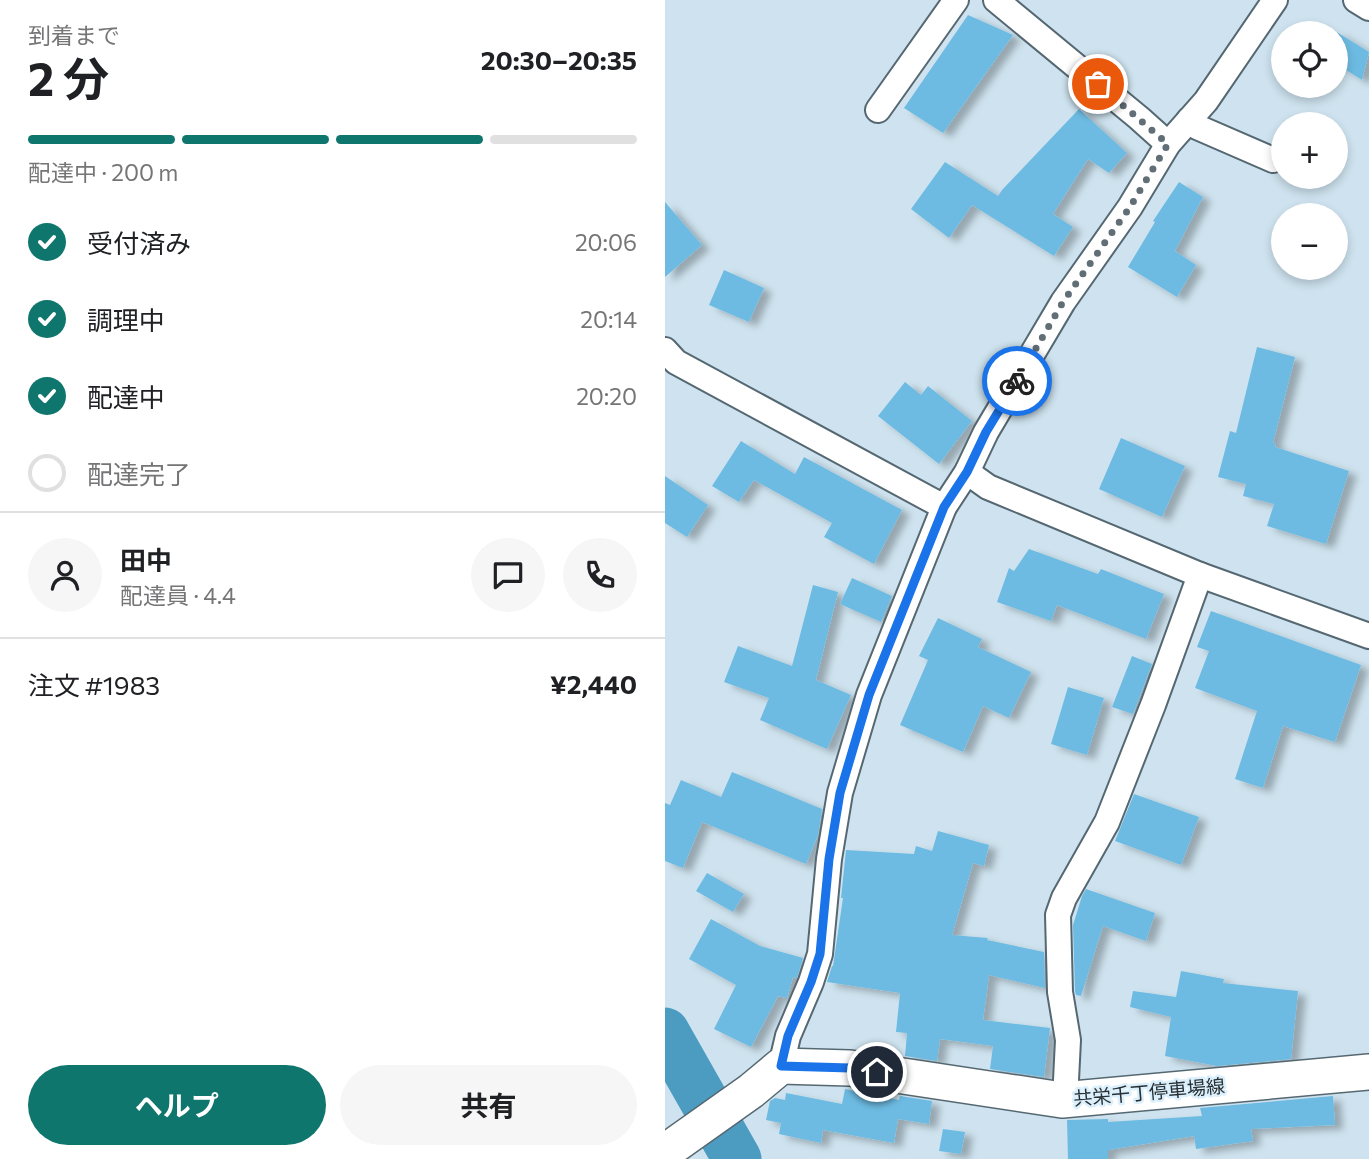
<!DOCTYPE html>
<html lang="ja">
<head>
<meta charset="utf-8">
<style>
  body { margin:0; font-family:Commissioner,"Noto Sans JP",sans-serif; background:#f6f6f6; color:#202124; height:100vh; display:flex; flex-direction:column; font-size:26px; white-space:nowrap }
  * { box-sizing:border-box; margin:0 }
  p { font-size:23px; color:#757577 }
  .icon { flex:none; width:38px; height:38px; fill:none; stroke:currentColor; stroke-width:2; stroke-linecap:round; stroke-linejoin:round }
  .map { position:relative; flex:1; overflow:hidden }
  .details { display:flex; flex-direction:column; background:#fff; width:665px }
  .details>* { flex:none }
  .controls { position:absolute; left:606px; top:21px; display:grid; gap:14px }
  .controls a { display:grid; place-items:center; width:77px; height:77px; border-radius:50%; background:#fff; box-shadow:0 4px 10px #0003; font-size:35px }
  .pin { position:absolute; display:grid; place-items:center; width:60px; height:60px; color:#fff; margin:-30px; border:4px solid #fff; border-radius:50%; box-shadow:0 2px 7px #0007 }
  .courier { position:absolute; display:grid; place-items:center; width:70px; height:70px; margin:-35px; border:5px solid #1a73e8; border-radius:50%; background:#fff; color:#222; box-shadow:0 2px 9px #0007 }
  .headline em { font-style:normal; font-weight:700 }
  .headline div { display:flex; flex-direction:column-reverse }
  .headline { display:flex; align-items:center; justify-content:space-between; height:119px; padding:0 28px }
  h1 { font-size:46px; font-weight:700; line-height:52px }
  .bar { display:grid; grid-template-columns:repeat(4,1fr); gap:10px 7px; align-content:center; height:84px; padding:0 28px }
  .bar i { height:9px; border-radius:5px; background:#e0e0e0 }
  .bar .on { background:#0f766e }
  .bar p { grid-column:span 4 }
  .line { display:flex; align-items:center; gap:18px; padding:0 28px; border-top:2px solid #e0e0e0 }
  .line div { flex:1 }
  .round { display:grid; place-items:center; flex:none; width:74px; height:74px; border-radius:37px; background:#f6f6f6 }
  ol { padding:0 28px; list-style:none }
  li { display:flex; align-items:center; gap:21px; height:77px }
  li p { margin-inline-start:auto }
  li .icon { padding:7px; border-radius:50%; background:#0f766e; color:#fff; stroke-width:4 }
  li:last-child { color:#757577 }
  li i { width:38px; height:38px; border:4px solid #e0e0e0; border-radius:50% }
  .action { display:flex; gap:14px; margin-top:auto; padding:14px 28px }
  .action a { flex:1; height:80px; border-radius:42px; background:#0f766e; color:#fff; font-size:28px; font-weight:700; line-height:80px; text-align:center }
  .action a+a { background:#f6f6f6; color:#202124 }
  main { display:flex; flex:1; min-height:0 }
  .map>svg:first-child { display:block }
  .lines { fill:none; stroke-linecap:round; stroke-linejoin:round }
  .river { stroke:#4c9bc1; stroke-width:49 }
  .building { fill:#6dbbe2; filter:url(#shadow) }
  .street-casing { stroke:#556872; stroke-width:28 }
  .secondary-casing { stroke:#556872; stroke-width:38 }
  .street { stroke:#fff; stroke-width:24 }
  .secondary { stroke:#fff; stroke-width:35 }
  .done { stroke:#616e75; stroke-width:7; stroke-dasharray:0 12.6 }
  .route { stroke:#1a73e8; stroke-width:9 }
  .labels { text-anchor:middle; stroke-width:5; stroke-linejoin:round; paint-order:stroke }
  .street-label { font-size:19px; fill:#272f33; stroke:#dbf0fc }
</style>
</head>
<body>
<main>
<section class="details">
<div class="headline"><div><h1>2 分</h1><p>到着まで</p></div><em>20:30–20:35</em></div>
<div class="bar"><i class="on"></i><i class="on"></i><i class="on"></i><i></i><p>配達中 · 200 m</p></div>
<ol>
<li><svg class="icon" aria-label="check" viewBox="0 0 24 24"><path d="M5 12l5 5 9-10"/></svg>受付済み<p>20:06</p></li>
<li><svg class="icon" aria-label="check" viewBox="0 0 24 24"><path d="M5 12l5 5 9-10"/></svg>調理中<p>20:14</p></li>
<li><svg class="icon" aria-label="check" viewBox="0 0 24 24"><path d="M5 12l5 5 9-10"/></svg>配達中<p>20:20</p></li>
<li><i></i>配達完了</li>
</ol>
<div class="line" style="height:126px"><a class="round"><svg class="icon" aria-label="person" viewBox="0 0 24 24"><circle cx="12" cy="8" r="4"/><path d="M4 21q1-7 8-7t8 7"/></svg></a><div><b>田中</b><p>配達員 · 4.4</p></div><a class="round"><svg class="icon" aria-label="chat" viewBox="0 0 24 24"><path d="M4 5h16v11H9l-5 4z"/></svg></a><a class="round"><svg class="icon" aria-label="phone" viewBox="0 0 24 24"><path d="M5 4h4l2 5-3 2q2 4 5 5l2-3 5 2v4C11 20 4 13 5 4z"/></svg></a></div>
<div class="line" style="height:91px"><div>注文 #1983</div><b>¥2,440</b></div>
<div class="action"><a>ヘルプ</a><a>共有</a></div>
</section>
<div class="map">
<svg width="704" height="1159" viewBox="0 0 704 1159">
  <defs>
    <filter id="shadow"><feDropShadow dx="8" dy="4.5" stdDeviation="3.5" flood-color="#0004"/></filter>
  </defs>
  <rect width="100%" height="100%" fill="#cee3ef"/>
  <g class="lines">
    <path class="river" d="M0,1032L72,1159"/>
  </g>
  <g class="building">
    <path d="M303,15L348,35L278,133L239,108Z"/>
    <path d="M670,31L704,52L697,80L670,63Z"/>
    <path d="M414,109L462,153L444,173L423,159L388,214L408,227L389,256L307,205L284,238L246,209L280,162L333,196L337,190Z"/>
    <path d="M514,182L538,197L510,251L531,265L512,297L463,267L490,222L488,221Z"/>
    <path d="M0,202L37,245L0,277Z"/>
    <path d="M59,270L99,288L84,322L44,305Z"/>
    <path d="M592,347L630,357L608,443H611L610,447L684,471L661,544L602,526L609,504L578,496L581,484L553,477L565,431L571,433Z"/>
    <path d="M240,382L256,395L263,386L307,421L274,464L213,416Z"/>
    <path d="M456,438L520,466L497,517L434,489Z"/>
    <path d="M76,441L130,474L139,457L237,510L209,564L159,537L167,523L89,480L74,502L47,486Z"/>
    <path d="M0,476L43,505L22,537L0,523Z"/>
    <path d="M364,549L433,574L436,569L499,594L481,639L392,605L386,621L332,602L344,568L349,571Z"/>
    <path d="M187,578L227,596L216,622L175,604Z"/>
    <path d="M148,585L173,592L151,680L186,695L162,749L95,720L104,698L59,682L73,646L127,666Z"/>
    <path d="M546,611L696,665L670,742L618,726L598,788L570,779L592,711L530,688L544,651L532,647Z"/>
    <path d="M273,618L317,639L313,647L366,672L344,718L318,706L298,752L235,725L263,660L254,656Z"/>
    <path d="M467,656L487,664L468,714L447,707Z"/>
    <path d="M403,687L439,698L422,755L386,744Z"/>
    <path d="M67,772L157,809L153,835L141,864L37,822L18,868L0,861V803L5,805L16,780L56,797Z"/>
    <path d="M469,794L534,817L516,865L450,841Z"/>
    <path d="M273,831L324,845L319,866L308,863L287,935L323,938L322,940L379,952L380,988L324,975L318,1020L385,1028L379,1077L325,1069L328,1046L275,1039L272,1061L240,1056L242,1033L231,1032L235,993L162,982L167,966H168L178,898H176L181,850L249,854L251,846L267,851Z"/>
    <path d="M42,873L79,894L68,912L31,891Z"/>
    <path d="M421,889L490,913L481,941L438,926L416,996L411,995L410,991L408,925L417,896Z"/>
    <path d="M46,919L95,946L138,958L132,978L128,977L122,998L113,996L86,1047L49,1029L71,985L24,959Z"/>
    <path d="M516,971L559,979L558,983L633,991L626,1059L552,1066L500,1056L506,1017L465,1007L468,991L511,997Z"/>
    <path d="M180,1089L234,1100L235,1096L267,1101L264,1124L233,1119L229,1143L158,1130L156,1143L114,1134L116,1123L101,1120L105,1101L110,1098L120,1100L121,1093L177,1104Z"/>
    <path d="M668,1096L670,1125L586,1129L588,1141L531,1149L529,1136L443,1150V1159H403L402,1120L443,1119V1122L537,1116L535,1108Z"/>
    <path d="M278,1129L300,1132L296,1154L274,1151Z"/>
  </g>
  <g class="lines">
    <defs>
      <g id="street">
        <path d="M331,0L474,118L503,144"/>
        <path d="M691,0L704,8"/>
        <path d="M213,110L291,0"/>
        <path d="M524,120L532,127L608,160"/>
        <path d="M0,350L11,362L279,507"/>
        <path d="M302,472L323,487L535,575L704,636"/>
        <path d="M116,1066L123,1036L146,982L155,954L164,859L175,793L204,695L279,507L302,472L321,432L398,302L465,207L503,144L541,101L610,0"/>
        <path d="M400,1100L403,1040L395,992L393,915L399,898L442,822L488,705L535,575"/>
      </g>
      <path id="secondary" d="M0,1152L86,1091L116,1066L185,1068L397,1100L704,1072"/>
    </defs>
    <use href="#street" class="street-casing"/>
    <use href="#secondary" class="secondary-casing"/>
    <use href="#street" class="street"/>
    <use href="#secondary" class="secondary"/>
  </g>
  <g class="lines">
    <path class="done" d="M352,381L398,302L465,207L503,144L433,84"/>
    <path class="route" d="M212,1072L185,1068L116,1066L123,1036L146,982L155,954L164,859L175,793L204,695L279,507L302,472L321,432L352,381"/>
  </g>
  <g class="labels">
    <g class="street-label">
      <text transform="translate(484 1092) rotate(-5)" y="7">共栄千丁停車場線</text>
    </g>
  </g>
</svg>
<div class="controls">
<a><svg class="icon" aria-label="locate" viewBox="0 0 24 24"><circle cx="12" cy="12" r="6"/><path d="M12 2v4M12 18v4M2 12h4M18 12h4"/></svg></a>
<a>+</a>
<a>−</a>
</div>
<div class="pin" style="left:433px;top:84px;background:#ea580c"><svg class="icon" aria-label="bag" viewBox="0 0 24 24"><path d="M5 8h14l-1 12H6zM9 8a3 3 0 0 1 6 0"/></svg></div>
<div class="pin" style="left:212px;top:1072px;background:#1f2937"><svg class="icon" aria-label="home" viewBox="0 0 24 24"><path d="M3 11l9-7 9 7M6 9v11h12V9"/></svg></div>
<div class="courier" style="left:352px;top:381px"><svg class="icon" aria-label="bike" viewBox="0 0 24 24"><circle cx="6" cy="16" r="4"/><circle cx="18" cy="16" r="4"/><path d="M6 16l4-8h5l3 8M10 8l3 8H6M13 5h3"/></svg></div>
</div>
</main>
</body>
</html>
